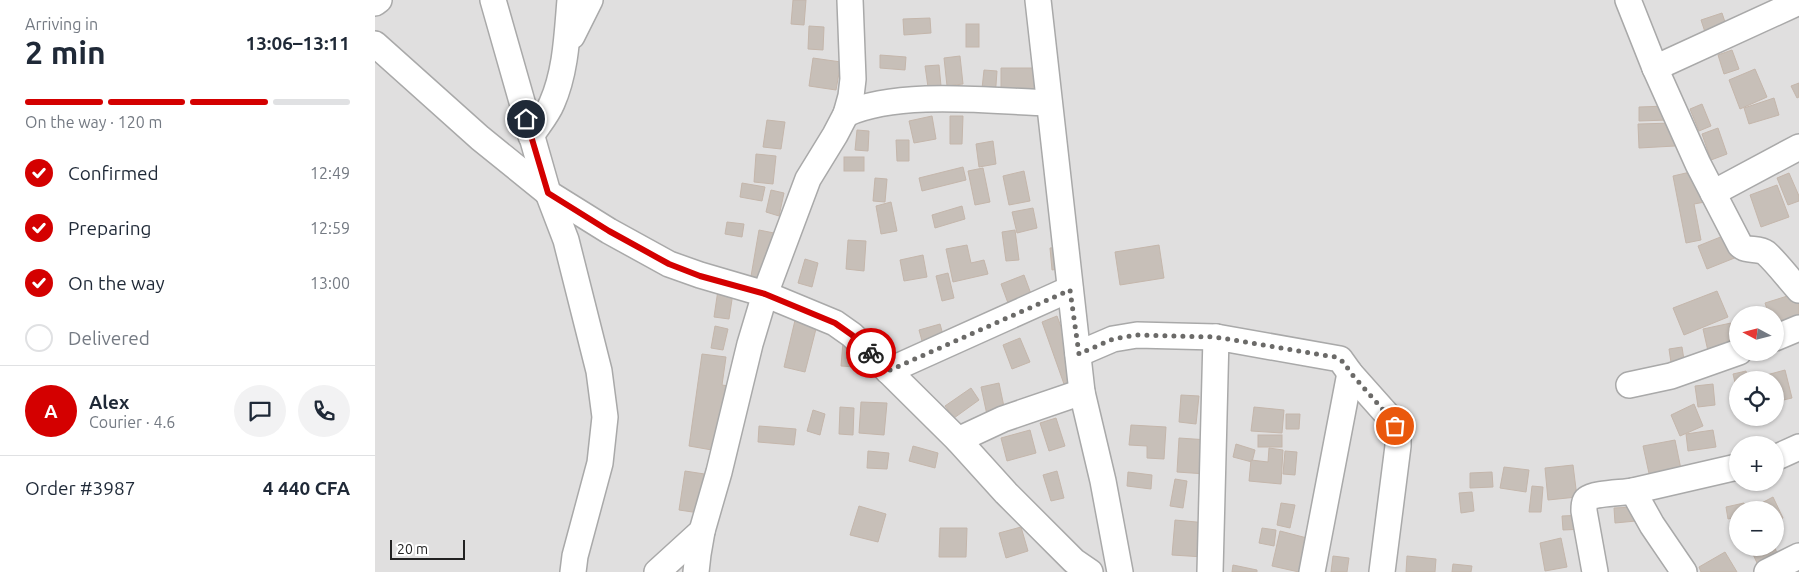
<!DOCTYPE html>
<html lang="en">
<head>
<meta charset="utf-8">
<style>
  body { margin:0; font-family:Ubuntu,sans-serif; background:#f2f2f3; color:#1f2937; height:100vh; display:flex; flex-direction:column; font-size:19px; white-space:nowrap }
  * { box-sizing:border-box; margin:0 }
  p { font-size:16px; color:#747a83 }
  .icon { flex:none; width:28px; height:28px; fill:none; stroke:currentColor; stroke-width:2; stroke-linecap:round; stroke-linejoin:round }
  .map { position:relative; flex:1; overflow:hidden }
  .details { display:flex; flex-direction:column; background:#fff; width:375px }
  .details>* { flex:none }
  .needle { width:32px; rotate:277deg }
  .fabs { position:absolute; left:1354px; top:306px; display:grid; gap:10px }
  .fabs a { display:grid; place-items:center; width:55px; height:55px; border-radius:50%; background:#fff; box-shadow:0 1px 4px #0004; font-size:25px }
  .scale { position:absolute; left:15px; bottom:12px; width:75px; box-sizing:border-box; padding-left:5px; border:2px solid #222; border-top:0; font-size:14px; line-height:18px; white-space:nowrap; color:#222; -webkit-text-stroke:4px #fff; paint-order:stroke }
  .pin { position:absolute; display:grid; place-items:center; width:42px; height:42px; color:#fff; margin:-21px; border:2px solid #fff; border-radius:50%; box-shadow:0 1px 5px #0007 }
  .courier { position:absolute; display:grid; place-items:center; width:50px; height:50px; margin:-25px; border:4px solid #d40000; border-radius:50%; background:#fff; color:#222; box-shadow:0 1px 6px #0007 }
  .summary em { font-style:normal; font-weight:600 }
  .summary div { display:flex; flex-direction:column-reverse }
  .summary { display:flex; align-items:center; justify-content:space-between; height:85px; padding:0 25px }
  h1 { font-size:32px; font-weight:600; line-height:38px }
  .bar { display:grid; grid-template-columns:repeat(4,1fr); gap:8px 5px; align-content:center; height:60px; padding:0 25px }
  .bar i { height:6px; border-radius:4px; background:#e0e1e3 }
  .bar .current { background:#d40000 }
  .bar p { grid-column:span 4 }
  .line { display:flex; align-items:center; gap:12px; padding:0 25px; border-top:1px solid #e0e1e3 }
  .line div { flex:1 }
  .round { display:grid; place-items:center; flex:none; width:52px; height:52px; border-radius:26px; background:#f2f2f3 }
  ol { padding:0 25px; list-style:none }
  li { display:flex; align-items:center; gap:15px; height:55px }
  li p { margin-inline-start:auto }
  li .icon { padding:5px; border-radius:50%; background:#d40000; color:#fff; stroke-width:4 }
  li:last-child { color:#747a83 }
  li i { width:28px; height:28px; border:2px solid #e0e1e3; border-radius:50% }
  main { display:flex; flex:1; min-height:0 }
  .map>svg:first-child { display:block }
  .residential { fill:#e0dfdf; fill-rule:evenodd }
  .building { fill:#c7bfb8; stroke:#c4b6ab }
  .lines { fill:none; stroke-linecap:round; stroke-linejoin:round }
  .minor-casing { stroke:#a9a9a9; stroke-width:28 }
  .minor { stroke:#fff; stroke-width:25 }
  .done { stroke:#6b6a68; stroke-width:5; stroke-dasharray:0 9 }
  .route { stroke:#d40000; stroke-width:6 }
</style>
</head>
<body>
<main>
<section class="details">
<div class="summary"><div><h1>2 min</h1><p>Arriving in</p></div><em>13:06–13:11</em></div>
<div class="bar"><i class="current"></i><i class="current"></i><i class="current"></i><i></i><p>On the way · 120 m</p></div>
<ol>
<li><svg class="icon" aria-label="check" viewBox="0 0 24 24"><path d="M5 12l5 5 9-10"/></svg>Confirmed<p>12:49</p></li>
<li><svg class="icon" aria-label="check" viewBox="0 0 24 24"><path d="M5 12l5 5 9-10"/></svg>Preparing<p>12:59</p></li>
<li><svg class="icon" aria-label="check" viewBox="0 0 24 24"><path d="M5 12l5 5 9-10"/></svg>On the way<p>13:00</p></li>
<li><i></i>Delivered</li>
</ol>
<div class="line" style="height:90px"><b class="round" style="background:#d40000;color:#fff">A</b><div><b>Alex</b><p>Courier · 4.6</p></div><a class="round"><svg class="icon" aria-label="chat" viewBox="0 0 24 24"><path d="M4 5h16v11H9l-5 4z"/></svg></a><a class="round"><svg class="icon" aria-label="phone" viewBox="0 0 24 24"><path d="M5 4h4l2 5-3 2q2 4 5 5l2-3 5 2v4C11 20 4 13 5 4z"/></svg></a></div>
<div class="line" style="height:65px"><div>Order #3987</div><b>4 440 CFA</b></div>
</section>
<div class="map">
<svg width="1424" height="572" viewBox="0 0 1424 572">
  <rect width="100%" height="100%" fill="#f2efe9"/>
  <path class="residential" d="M0,0H1424V572H0ZM1362,315H1400V352H1362ZM1362,380H1400V418H1362ZM1362,445H1400V482H1362ZM1362,510H1400V548H1362Z"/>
  <g class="building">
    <path d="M418,0H431L429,25L416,24Z"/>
    <path d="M1347,13L1355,37L1334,44L1326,20Z"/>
    <path d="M555,18L556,33L529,35L528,19Z"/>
    <rect x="591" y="24" width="13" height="23"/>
    <path d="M434,26L449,27L448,50L433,49Z"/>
    <path d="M1357,50L1364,69L1349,74L1343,55Z"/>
    <path d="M505,55L531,57L530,70L505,68Z"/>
    <path d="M585,56L588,84L572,86L569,58Z"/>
    <path d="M438,58L466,62L461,90L434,86Z"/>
    <path d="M564,65L566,86L553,87L550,66Z"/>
    <path d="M626,68H663V97L626,96Z"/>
    <path d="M1380,69L1392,97L1365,109L1354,80Z"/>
    <path d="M609,70L622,71L620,99L606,98Z"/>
    <path d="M1424,83V97L1422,98L1416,86Z"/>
    <path d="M1399,98L1404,115L1374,124L1369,108Z"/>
    <path d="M1327,104L1336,126L1324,131L1315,109Z"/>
    <path d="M1292,106L1293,120L1264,121V107Z"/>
    <path d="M557,116L561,139L539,143L534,121Z"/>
    <path d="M575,116H588L587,144H575Z"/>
    <path d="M392,120L410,122L406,149L388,147Z"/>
    <path d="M1299,123L1300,146L1264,148L1263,124Z"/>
    <path d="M1343,128L1352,154L1336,160L1327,134Z"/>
    <path d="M482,130L494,131L493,151L480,150Z"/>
    <path d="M521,140H534V161H522Z"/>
    <path d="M618,141L621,164L604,167L601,144Z"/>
    <path d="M381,154L401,156L398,184L379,182Z"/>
    <rect x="469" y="157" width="20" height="14"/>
    <path d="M588,167L591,180L547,191L544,178Z"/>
    <path d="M608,168L615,202L600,205L593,171Z"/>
    <path d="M1324,170L1330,202L1319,204L1326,240L1311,243L1298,176Z"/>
    <path d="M649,171L655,201L634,205L628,176Z"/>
    <path d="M1414,173L1424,196V201L1413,205L1402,178Z"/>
    <path d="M500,178L512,179L510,202L498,201Z"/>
    <path d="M367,183L390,187L387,201L365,197Z"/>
    <path d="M1402,185L1414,217L1386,227L1375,195Z"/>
    <path d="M396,190L409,193L404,216L391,212Z"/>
    <path d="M516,202L522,231L506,234L501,206Z"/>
    <path d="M587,206L590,219L560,228L557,215Z"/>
    <path d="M658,208L662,228L642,233L637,212Z"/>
    <path d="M352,222L369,224L367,237L350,234Z"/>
    <path d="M384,230L399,233L390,285L375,282Z"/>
    <path d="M640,230L644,260L631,261L627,232Z"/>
    <path d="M1358,232L1367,255L1332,269L1323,246Z"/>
    <path d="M473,240L491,241L489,271L471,269Z"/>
    <path d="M592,245L596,263L609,260L613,274L578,282L571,249Z"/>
    <path d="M784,245L789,278L745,285L740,252Z"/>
    <path d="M687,247L689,268L677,270L675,248Z"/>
    <path d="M548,255L552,277L529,281L525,260Z"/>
    <path d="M430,259L443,263L437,287L423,283Z"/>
    <path d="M573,273L579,298L567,301L561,276Z"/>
    <path d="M649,275L656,294L633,303L626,284Z"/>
    <path d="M343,290L358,293L354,319L339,317Z"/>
    <path d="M1342,291L1353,317L1309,335L1298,308Z"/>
    <path d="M1422,293L1424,300V334L1400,335V315H1394L1390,303Z"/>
    <path d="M421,316L443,321L430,372L409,367Z"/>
    <path d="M682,316L705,378L689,384L667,322Z"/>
    <path d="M1356,323L1360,345L1333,351L1328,329Z"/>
    <path d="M565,324L572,349L551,355L544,330Z"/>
    <path d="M340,326L353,329L348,350L336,348Z"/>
    <path d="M645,338L655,362L637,369L628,345Z"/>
    <path d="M468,342L482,343L480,367L466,366Z"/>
    <path d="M1307,347L1311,373L1298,376L1294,349Z"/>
    <path d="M327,354L351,357L347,385L366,388L354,435L340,433L337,450L314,446Z"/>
    <path d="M1410,370L1417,398L1400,402V380H1362V391L1358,374L1371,371L1373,380Z"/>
    <path d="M624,383L632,421L614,424L606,387Z"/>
    <path d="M1338,384L1340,405L1323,407L1320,386Z"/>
    <path d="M596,388L604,400L579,418L570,406Z"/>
    <path d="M806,395L824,396L821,424L804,422Z"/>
    <path d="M486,402L512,403L509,435L484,433Z"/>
    <path d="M1319,404L1328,426L1305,436L1296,415Z"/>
    <path d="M465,407L479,408L478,435L464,434Z"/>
    <path d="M879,407L909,410L907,433L876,431Z"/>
    <path d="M438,410L450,414L445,435L432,431Z"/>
    <path d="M911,414H925L924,429H911Z"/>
    <path d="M681,418L690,446L674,451L665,423Z"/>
    <path d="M756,425L791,427L789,459L772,458V446L754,445Z"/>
    <path d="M384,426L421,429L419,445L383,442Z"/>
    <path d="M655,430L661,453L632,461L626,438Z"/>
    <path d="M1338,430L1341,447L1313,451L1311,434Z"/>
    <rect x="883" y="435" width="24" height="12"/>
    <path d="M804,438L833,440L831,474L802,472Z"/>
    <path d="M1300,440L1308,479L1277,487L1268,446Z"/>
    <path d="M861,444L880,450L877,462L858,457Z"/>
    <path d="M538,446L563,453L560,468L534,461Z"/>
    <path d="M894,448L908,450L906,484L874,481L876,460L893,462Z"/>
    <path d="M493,451L514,453L512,469L492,468Z"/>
    <path d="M910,451L922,452L920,475L908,474Z"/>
    <path d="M1198,465L1202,497L1173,500L1170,468Z"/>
    <path d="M1129,467L1154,470L1151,492L1125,488Z"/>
    <path d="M310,471L336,475L331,514L304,510Z"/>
    <path d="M682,471L689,498L676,501L668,475Z"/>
    <path d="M753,472L777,475L776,489L752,486Z"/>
    <path d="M1117,472L1118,487L1095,488V473Z"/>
    <path d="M800,479L812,481L808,508L795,506Z"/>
    <path d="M1157,486L1168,487L1166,512H1154Z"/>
    <path d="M1097,492L1099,511L1086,513L1084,493Z"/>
    <path d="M1398,497L1408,518L1400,521V510H1376L1375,509Z"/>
    <path d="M906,503L920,505L915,528L902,525Z"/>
    <path d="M1369,503L1371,510H1362V517L1353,519L1351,507Z"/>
    <path d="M484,506L511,514L503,542L475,535Z"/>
    <path d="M1259,507L1261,521L1240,523L1239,508Z"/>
    <path d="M1210,515V529L1188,530L1187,516Z"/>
    <path d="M800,520L832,523L829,557L797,555Z"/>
    <path d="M646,527L653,551L631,558L624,533Z"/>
    <path d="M565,528H592L591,557H564Z"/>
    <path d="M887,528L901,530L899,546L884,543Z"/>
    <path d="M905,531L932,538L924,572L897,566Z"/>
    <path d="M1186,538L1192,567L1170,571L1165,543Z"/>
    <path d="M1375,548H1400L1404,558L1384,567Z"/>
    <path d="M1350,552L1362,572H1326L1324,567Z"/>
    <path d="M958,556L974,558L972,572H956Z"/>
    <path d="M1032,556L1061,559L1060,572H1031Z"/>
    <path d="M1078,564L1097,566L1096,572H1077Z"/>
    <path d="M858,565L882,570V572H857Z"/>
  </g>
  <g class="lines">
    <defs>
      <g id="minor">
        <path d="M118,0L173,193L191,240L224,371L230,417L225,463L200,556L198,572"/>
        <path d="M663,0L707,392L728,481L745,572"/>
        <path d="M1253,0L1280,68L1323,164L1365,245C1372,252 1383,247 1391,253C1403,264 1413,278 1424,290"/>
        <path d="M0,3L4,0"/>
        <path d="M197,36L215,0"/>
        <path d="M0,44L105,138L173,193L234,231L294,264L325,275L390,294L460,323L477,335L583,440L631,493L699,561L715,572"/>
        <path d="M1280,68L1424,2"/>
        <path d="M471,114C524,90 615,101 674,103"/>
        <path d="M156,136C163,125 172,115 177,103C191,71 192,35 195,0"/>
        <path d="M1338,193L1424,147"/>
        <path d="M1400,338L1424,328"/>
        <path d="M703,354L738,339L762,335L841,337"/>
        <path d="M513,371L695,289"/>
        <path d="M1254,385L1296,376L1364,352"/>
        <path d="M583,440L628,419L707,392"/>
        <path d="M1400,458L1424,447"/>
        <path d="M1258,491L1362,467"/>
        <path d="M282,572L327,531L344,472L375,344L390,294L433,179L460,135L471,114L476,96L478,79L475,0"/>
        <path d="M321,572L323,554L327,531"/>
        <path d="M835,572L841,337L965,359L975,373L1016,419L1023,435V446L1007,572"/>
        <path d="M937,572L975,373"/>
        <path d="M1220,572L1209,511C1209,507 1209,501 1212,499C1219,493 1248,493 1258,491L1277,525L1309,572"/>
        <path d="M1392,572L1424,556"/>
      </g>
    </defs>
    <use href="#minor" class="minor-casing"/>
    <use href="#minor" class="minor"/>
  </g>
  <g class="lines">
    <path class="done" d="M496,353L513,371L695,290L704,354L738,339L762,335L840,337L960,357C968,360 971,365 975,372L1016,419L1020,426"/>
    <path class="route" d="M151,119L173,193L234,231L294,264L325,276L390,294L460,323L477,335L496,353"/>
  </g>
</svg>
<div class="fabs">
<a><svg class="needle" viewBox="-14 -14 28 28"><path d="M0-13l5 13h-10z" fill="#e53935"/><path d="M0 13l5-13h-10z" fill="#747a83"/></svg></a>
<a><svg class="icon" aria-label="locate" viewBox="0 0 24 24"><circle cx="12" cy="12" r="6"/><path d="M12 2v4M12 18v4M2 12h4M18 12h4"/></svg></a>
<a>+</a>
<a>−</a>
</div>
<div class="scale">20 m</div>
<div class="pin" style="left:1020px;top:426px;background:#ea580c"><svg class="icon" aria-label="bag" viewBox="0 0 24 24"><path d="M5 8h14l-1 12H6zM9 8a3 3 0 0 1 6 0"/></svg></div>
<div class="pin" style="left:151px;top:119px;background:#1f2937"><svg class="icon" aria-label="home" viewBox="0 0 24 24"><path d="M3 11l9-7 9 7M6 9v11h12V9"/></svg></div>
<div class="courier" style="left:496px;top:353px"><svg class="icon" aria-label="bike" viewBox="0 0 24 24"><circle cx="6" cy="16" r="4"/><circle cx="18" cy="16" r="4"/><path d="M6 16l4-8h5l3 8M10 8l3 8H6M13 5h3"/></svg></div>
</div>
</main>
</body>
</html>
